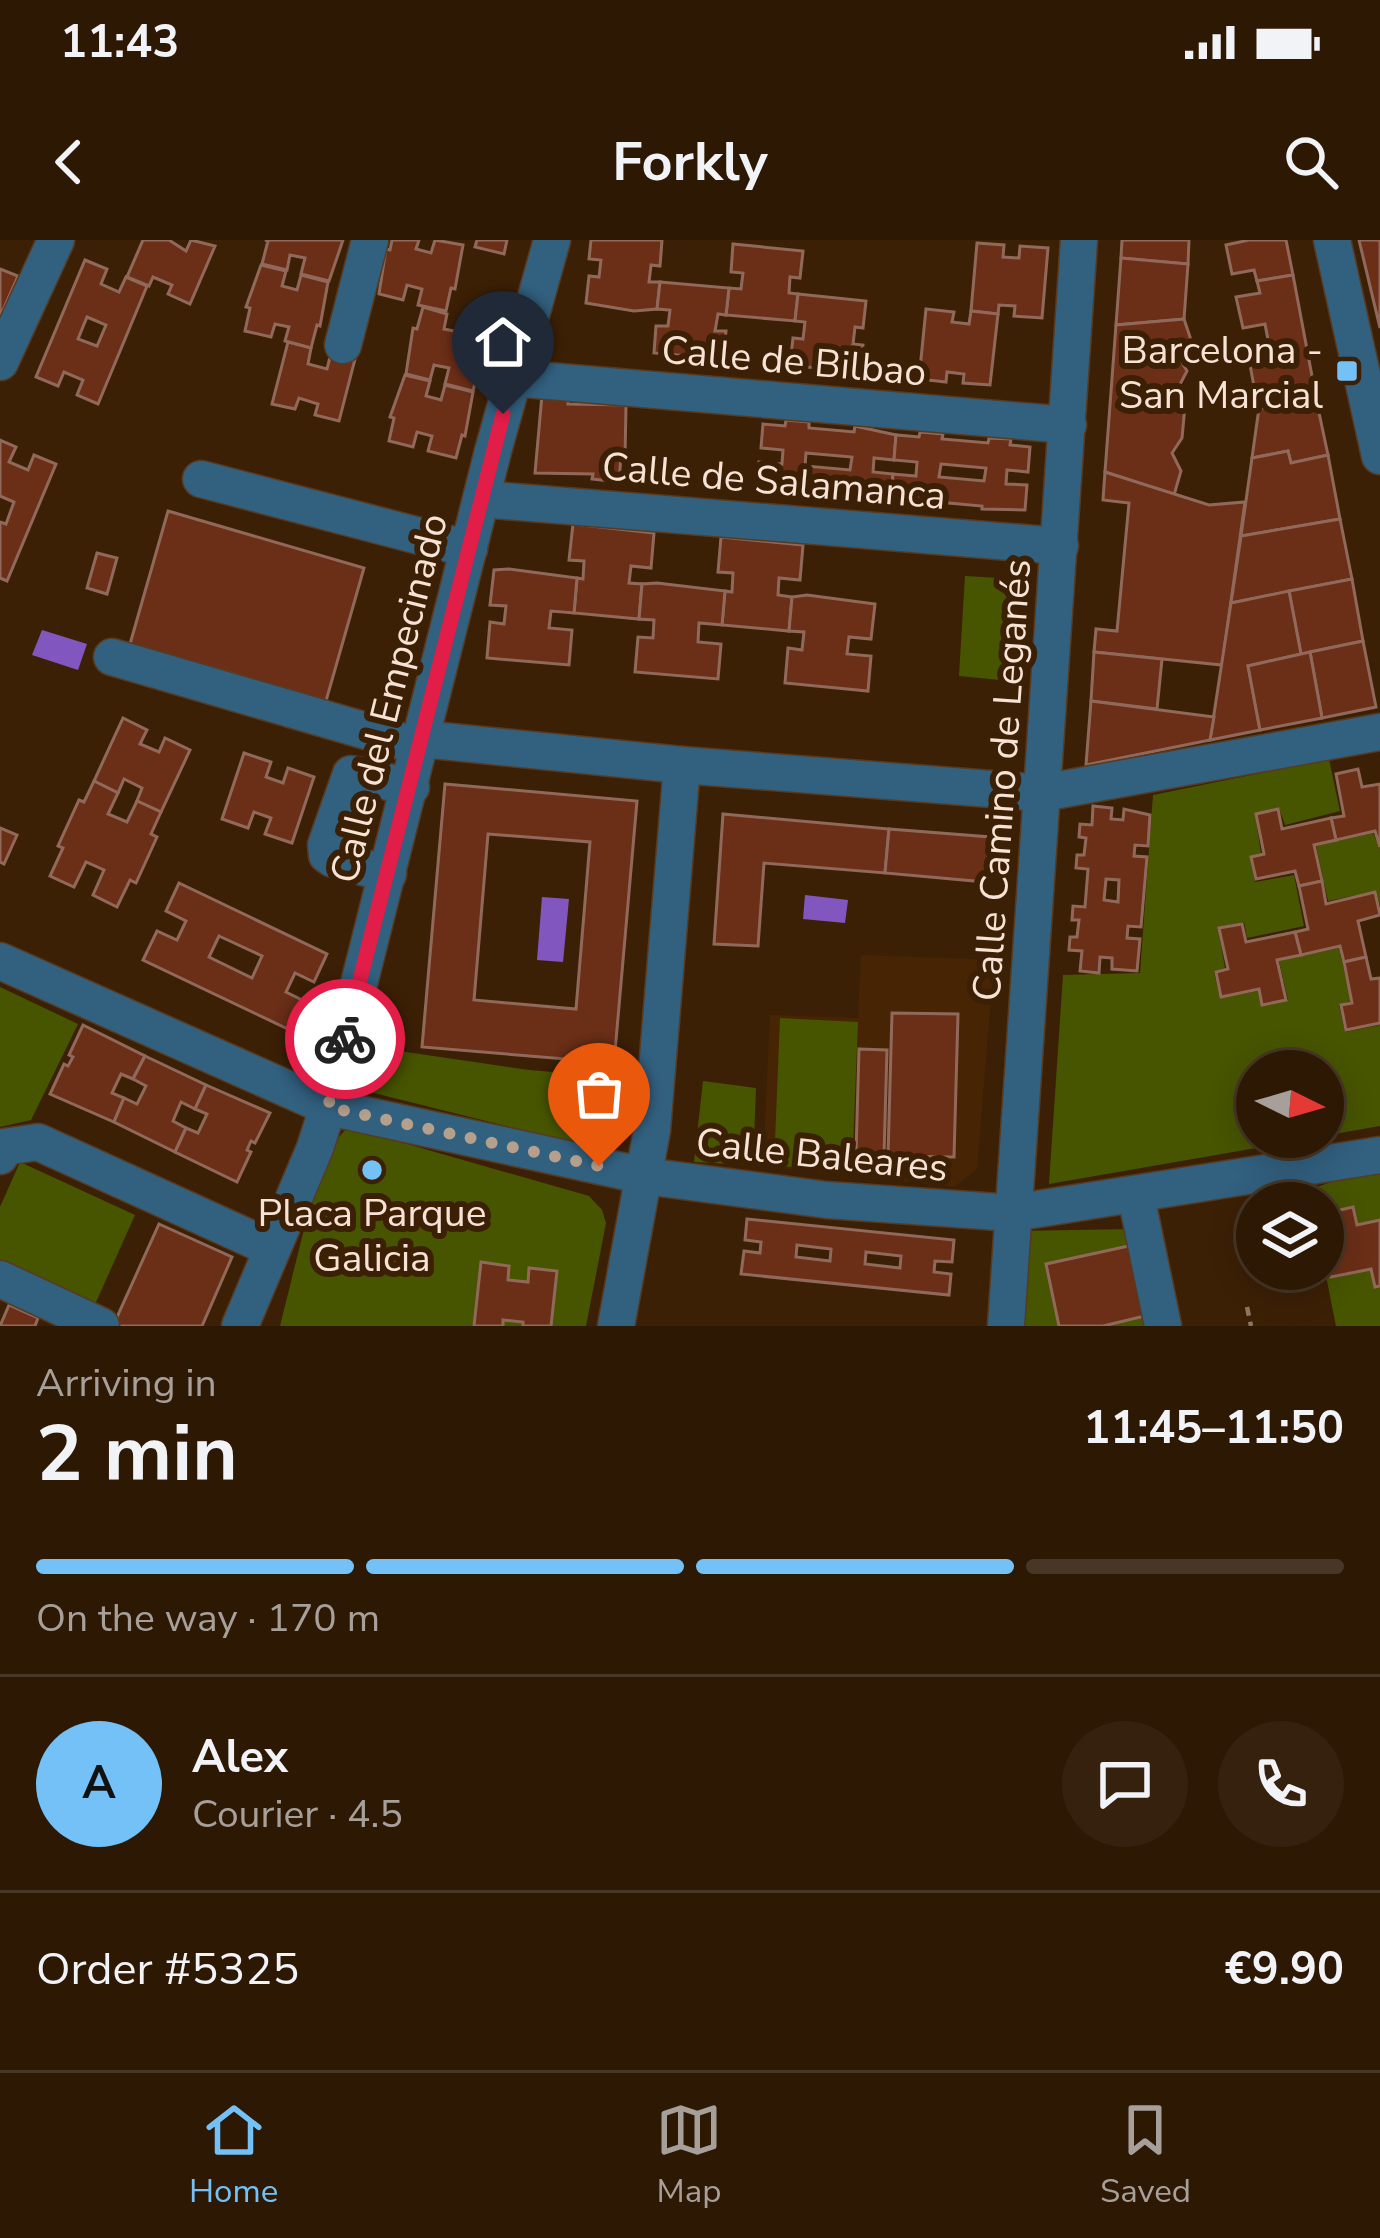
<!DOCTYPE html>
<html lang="en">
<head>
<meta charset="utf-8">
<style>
  body { margin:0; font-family:"Nunito Sans",sans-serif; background:#35210e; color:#f1f3f6; height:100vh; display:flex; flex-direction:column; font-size:45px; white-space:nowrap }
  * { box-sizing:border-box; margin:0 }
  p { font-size:39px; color:#a7a09a }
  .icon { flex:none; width:66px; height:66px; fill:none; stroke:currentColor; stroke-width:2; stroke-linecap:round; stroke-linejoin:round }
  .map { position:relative; height:1086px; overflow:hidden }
  .side { display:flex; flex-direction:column; background:#2d1804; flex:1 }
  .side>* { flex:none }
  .needle { width:78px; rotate:95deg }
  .fabs { position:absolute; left:1236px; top:810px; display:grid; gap:24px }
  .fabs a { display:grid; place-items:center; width:108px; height:108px; border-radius:50%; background:#2d1804; box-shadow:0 6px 30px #0003,0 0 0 3px #483726; font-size:60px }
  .pin { position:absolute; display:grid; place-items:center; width:102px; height:102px; color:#fff; margin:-123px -51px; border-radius:50% 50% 50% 0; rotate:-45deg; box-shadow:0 0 12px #0007 }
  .pin .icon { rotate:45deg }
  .courier { position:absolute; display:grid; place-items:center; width:120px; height:120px; margin:-60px; border:9px solid #e11d48; border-radius:50%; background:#fff; color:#222; box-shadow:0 3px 15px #0007 }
  .summary em { font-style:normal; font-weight:700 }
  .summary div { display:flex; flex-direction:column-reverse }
  .summary { display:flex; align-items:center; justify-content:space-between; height:204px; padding:0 36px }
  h1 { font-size:78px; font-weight:700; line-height:90px }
  .bar { display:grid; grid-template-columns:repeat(4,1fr); gap:18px 12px; align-content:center; height:144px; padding:0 36px }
  .bar i { height:15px; border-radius:9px; background:#483726 }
  .bar .current { background:#73c1f6 }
  .bar p { grid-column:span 4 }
  .line { display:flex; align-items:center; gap:30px; padding:0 36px; border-top:3px solid #483726 }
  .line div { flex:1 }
  .round { display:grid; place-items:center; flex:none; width:126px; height:126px; border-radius:63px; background:#35210e }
  .status { display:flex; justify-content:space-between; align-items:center; height:84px; padding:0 60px; background:#2d1804; direction:ltr }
  .status svg { height:33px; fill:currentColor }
  header { display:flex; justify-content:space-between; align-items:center; height:156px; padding:0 36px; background:#2d1804; font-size:54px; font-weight:700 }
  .tabs { display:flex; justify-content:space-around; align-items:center; height:168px; border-top:3px solid #483726; background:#2d1804; font-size:33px; color:#a7a09a }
  .tabs a { display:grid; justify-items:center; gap:6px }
  .tabs .current { color:#73c1f6 }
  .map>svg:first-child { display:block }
  .built { fill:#472504 }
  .green { fill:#475500 }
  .water { fill:#8157bf }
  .building { fill:#6b2e17; stroke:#91695b; stroke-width:3; fill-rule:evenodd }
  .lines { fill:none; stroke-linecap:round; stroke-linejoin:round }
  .minor-casing { stroke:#563b23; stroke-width:39 }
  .path { stroke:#8e7561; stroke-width:4.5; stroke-dasharray:9 6; stroke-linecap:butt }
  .minor { stroke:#32607f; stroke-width:36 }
  .done { stroke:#b59f8d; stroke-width:12; stroke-dasharray:0 21.6 }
  .route { stroke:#e11d48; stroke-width:15 }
  .poi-dot { fill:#73c1f6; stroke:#3c2006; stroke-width:4.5 }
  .labels { text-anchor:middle; stroke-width:12; stroke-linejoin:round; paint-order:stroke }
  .poi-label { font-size:39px; fill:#f6e3d5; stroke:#3c2006; text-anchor:end }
  .street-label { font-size:39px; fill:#f6e3d5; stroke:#3c2006 }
</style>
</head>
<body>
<div class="status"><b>11:43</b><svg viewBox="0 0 49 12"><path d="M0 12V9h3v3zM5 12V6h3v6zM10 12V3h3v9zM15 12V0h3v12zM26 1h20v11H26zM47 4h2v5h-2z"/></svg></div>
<header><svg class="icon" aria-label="back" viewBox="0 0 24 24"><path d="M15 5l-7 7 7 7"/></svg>Forkly<svg class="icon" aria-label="search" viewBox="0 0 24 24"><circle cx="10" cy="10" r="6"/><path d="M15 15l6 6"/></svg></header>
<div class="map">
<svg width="1380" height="1086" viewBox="0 0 1380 1086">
  <rect width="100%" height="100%" fill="#3c2006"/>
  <path class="built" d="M861,715L994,720L977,929L954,947L763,926L770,775L858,778Z"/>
  <g class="green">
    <path d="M965,336L1017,339L1010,441L959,436Z"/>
    <path d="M1329,519L1340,571L1285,585L1279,568L1255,574L1261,613L1250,616L1255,642L1294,635L1304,686L1247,698L1244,682L1218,687L1225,728L1214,732L1220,758L1258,751L1263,766L1288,760L1279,721L1339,708L1351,761L1339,765L1345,792L1380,785V886L1323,896V831H1257V897H1319L1049,944L1063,735L1140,733L1153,555Z"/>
    <path d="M1373,593L1380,609V666L1376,651L1328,661L1316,606Z"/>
    <path d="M0,747L78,784L31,880L0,887Z"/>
    <path d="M780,778L858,782L852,929L774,926Z"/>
    <path d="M365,806L529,830L613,837L606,911L334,843Z"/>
    <path d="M703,841L756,848L753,925L694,922Z"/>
    <path d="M348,887L589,956L602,970L606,983L586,1086H280L314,949L329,908Z"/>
    <path d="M20,922L135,975L88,1080L0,1039V967Z"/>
    <path d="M1380,924V1086H1336L1323,1021V963H1311L1309,950Z"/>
    <path d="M1132,989L1159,1086H1017L1019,991Z"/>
  </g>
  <g class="water">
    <path d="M42,390L87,404L78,430L32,415Z"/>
    <path d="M805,655L848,660L845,683L803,679Z"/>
    <path d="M542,657L569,659L563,722L537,720Z"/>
  </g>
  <g class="building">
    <path d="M143,0H169L186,11L191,0L215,6L190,64L168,54L172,45L153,37L149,46L127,37Z"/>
    <path d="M265,0H343L329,41L301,34L305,18L290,15L287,30L262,24L268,1Z"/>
    <path d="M392,0H419L416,9L431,13L435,0L463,5L455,49L451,48L446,71L418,65L422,49L407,45L403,60L379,54L386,9L390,10Z"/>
    <path d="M477,0H507L504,14L475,7Z"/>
    <path d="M591,0H662L660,26L651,25L649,42H660L657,69L634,71L586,63L589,36L599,37L601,20L589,19Z"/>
    <path d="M1122,0H1189L1188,24L1121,18Z"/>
    <path d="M1249,0H1286L1293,35L1257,41L1254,30L1232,34L1226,5Z"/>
    <path d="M1359,0H1380V88Z"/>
    <path d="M977,3L1004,5L1003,17L1019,18L1020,6L1048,8L1042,78L1014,76L1015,66L999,65L998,74L971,71Z"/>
    <path d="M733,4L803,11L800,38L790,37L789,53L798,54L795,81L726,75L729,48L741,49L743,33L731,32Z"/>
    <path d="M1121,18L1188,24L1184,79L1116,85Z"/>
    <path d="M85,20L107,29L101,44L119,52L126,37L147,46L98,164L77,155L83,140L64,132L58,146L36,137ZM87,77L106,85L97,106L78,99Z"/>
    <path d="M261,25L286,31L282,46L297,50L301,35L328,42L320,86L317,85L311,108L285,101L289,87L275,84L271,97L245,91L250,68L246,67Z"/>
    <path d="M0,29L18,36L0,77Z"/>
    <path d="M1293,35L1318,168H1281L1279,151L1256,157L1250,125L1272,121L1265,84L1243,88L1236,57L1260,53L1257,41Z"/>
    <path d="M660,42L729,48L726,75L718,74L715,91H726L723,119L654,113L656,86H668L670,70L657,69Z"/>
    <path d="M798,54L866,61L863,88L855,87L853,104L863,105L860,133L790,125L793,98L803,99L805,82L795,81Z"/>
    <path d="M423,67L447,74L444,89L459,92L462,77L490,84L482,129L479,128L473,151L445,144L449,128L434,125L430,140L406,134L413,88L417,89Z"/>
    <path d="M926,69L954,72L952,82L969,84L971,71L998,74L990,145L963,143L964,134L947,132L946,142L919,139Z"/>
    <path d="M1184,79L1191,100L1179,117L1187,131L1177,150L1185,166L1182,198L1172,213L1181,231L1174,255L1105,232L1116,85Z"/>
    <path d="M288,102L311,108L308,124L327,129L331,113L355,119L339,181L315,175L318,164L299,158L295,169L272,164Z"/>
    <path d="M405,135L430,141L426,156L441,160L445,145L473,152L465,196L462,195L456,218L428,211L432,196L417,192L413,207L389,201L394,178L390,177Z"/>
    <path d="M542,155L568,158V164L626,165L625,217L621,216L619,242L592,239L593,234L535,233Z"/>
    <path d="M1259,168H1318L1328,215L1291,223L1288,211L1252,218Z"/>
    <path d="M786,180L809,182V188L854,192L855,186L896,195L894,220L874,218L873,232L893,234L891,258L870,256V260L804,251L803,255L780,253V249L757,247L759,222L782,224L783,210L761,208L763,184L785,186ZM806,213L852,217L850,230L805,226Z"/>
    <path d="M920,192L943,194L942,199L988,203L989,198L1011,199L1010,205L1030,207L1028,232L1007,230L1006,244L1027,245L1025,270L982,269V266L937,262V266L914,264V260L891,258L893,234L916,236L917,222L894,220L896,195L919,197ZM941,224L986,228L984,241L939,237Z"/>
    <path d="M0,200L16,207L9,222L28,230L34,215L56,224L7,341L0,338V282L6,284L14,262L0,256Z"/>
    <path d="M1288,211L1291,223L1328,215L1340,279L1241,296L1252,218Z"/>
    <path d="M1105,232L1209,265L1245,262L1222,425L1094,412L1096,389L1117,391L1129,263L1103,260Z"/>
    <path d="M168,271L364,328L326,461L130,404Z"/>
    <path d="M1340,279L1352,339L1231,363L1241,296Z"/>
    <path d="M573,284L654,293L651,328L631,326L629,343L642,344L639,379L574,373L577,338L583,339L584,321L569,320Z"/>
    <path d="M721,297L803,305L800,340L779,338L778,355L792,357L789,391L722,385L725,351L732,352L733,333L718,332Z"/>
    <path d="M97,313L117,318L107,354L87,348Z"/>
    <path d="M509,329L577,338L574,373L551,371L549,388L572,390L569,425L487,418L490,382L504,384L506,366L490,365L494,330Z"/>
    <path d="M1352,339L1363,401L1301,414L1289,351Z"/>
    <path d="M657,343L725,351L722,385L699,383L698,402L721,404L718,439L635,432L638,397L653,398L654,380L639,379L642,344Z"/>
    <path d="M1289,351L1301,414L1248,426L1260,490L1210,500L1231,363Z"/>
    <path d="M807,355L875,364L871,399L849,397L847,414L871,416L868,451L785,443L788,408L802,410L804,392L789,391L792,357Z"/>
    <path d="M1363,401L1376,467L1322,478L1310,412Z"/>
    <path d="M1094,412L1162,419L1157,469L1091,461Z"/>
    <path d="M1310,412L1322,478L1260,490L1248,426Z"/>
    <path d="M1091,461L1214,477L1210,500L1086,525Z"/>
    <path d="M123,478L147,490L140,504L159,512L165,498L190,510L161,572L137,561L142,548L124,539L118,553L94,541Z"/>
    <path d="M244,513L271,522L266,537L283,543L288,528L314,537L292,603L265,594L271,578L254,572L248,588L222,579Z"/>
    <path d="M1358,529L1362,547L1380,544V607L1375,591L1336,600L1331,578L1344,576L1336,534Z"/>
    <path d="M94,541L118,553L108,574L127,582L137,561L161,572L151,594L157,597L136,643L130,640L117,667L93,655L104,630L86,622L74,647L50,636L63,608L58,606L79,560L84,562Z"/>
    <path d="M445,544L637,561L614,823L422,807ZM488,594L590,602L576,769L474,760Z"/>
    <path d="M1093,566L1112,568L1111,579L1123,580L1124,569L1150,575L1148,606L1135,605L1134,616L1147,617L1141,687L1128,686L1127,698L1140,699L1137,731L1112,729V718L1100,717L1099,733L1080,731L1082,711L1069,710L1070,697H1077L1079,680H1072L1073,666L1085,667L1088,629L1076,628L1077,615H1084L1086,598L1079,597L1080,584L1092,585ZM1106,639L1119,640L1118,662L1104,660Z"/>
    <path d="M1278,569L1282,589L1331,578L1336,600L1314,605L1322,641L1299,646L1295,631L1256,639L1251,617L1264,614L1256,574Z"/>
    <path d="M723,574L889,589L885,633L764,623L758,706L714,704Z"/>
    <path d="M0,588L17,595L4,624L0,622Z"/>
    <path d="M889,589L990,597L986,642L885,633Z"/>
    <path d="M1322,641L1326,664L1375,652L1380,675L1358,681L1366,717L1344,722L1340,706L1301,715L1295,692L1308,689L1299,646Z"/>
    <path d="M179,643L327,714L314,742L295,733L286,752L306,762L292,791L143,720L157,691L177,700L186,681L166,671ZM219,696L262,716L252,738L209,717Z"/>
    <path d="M1242,684L1246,702L1295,692L1301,715L1277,720L1286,760L1262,765L1259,749L1221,757L1216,732L1228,729L1219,688Z"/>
    <path d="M1366,717L1371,739L1380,738V783L1346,790L1341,765L1352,763L1344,722Z"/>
    <path d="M892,773L958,774L954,917L888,916Z"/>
    <path d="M83,785L145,816L133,839L121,834L112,853L124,858L114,882L50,854L64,824L68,826L73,817L69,815Z"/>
    <path d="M859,809L887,810L884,915L856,914Z"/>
    <path d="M145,816L206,845L195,869L181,862L173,881L186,888L175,912L114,882L124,858L137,864L146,846L133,839Z"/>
    <path d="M206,845L270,873L255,903L251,901L247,910L251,912L237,942L175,912L186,888L198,893L207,874L195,869Z"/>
    <path d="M1353,967L1357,985L1380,980V1046L1375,1047L1371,1029L1331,1037L1326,1014L1339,1011L1331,972Z"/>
    <path d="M747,979L954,1000L952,1022L935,1021L934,1032L951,1034L949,1055L741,1034L744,1011L760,1013L761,1002L745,1000ZM797,1005L831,1009L830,1021L796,1017ZM866,1012L901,1016L900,1028L865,1024Z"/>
    <path d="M159,984L232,1017L202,1086H113Z"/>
    <path d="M1133,1005L1149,1075L1103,1086H1059L1046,1024Z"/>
    <path d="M481,1022L509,1026L508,1040L528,1042L529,1028L557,1031L551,1086H523V1082L503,1080V1086H474Z"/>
    <path d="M9,1065L38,1078L35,1086H0Z"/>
  </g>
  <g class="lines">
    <defs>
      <g id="minor">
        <path d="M1332,0L1380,216"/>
        <path d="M343,105L370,0"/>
        <path d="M0,122L56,0"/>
        <path d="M513,138L1068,185"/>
        <path d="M201,239L469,309"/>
        <path d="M481,259L1060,306"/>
        <path d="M112,417L421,507"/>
        <path d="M422,499L682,525L1042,553L1380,492"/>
        <path d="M388,634L333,619L327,615L326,605L351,534L411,547"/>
        <path d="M0,721L328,867L645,936L827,960L1013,973L1380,915"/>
        <path d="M0,916L4,907L38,902L271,1008"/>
        <path d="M1136,956L1163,1086"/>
        <path d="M0,1039L101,1086"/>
        <path d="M240,1086L315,908L328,867L493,211L552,0"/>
        <path d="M616,1086L652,890L682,525"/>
        <path d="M1006,1086L1079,0"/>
      </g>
    </defs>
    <use href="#minor" class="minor-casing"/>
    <path class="path" d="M1247,1067L1251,1086"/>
    <use href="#minor" class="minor"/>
  </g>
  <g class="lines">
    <path class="done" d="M345,799L328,867L599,926"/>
    <path class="route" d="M345,799L503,174"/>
  </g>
  <g class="poi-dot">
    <rect x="1335" y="119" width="24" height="24" rx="6"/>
    <circle cx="372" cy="930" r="12"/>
  </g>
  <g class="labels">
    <g class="poi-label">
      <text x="1323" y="123">Barcelona -<tspan x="1323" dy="45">San Marcial</tspan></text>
      <text x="372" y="986" text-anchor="middle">Placa Parque<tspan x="372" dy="45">Galicia</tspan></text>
    </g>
    <g class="street-label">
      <text transform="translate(794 120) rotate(5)" y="14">Calle de Bilbao</text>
      <text transform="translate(774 240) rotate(5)" y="14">Calle de Salamanca</text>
      <text transform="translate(388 458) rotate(-76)" y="14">Calle del Empecinado</text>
      <text transform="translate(1001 540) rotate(-86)" y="14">Calle Camino de Leganés</text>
      <text transform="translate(822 914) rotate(6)" y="14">Calle Baleares</text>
    </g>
  </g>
</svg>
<div class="fabs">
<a><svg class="needle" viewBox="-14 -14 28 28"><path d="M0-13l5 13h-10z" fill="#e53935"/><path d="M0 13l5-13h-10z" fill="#a7a09a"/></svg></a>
<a><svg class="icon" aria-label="layers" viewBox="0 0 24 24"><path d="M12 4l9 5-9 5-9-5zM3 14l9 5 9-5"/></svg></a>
</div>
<div class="pin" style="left:599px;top:926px;background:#ea580c"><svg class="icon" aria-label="bag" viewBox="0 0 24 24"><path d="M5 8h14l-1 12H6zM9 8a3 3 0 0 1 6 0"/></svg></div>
<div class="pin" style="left:503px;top:174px;background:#1f2937"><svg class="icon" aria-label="home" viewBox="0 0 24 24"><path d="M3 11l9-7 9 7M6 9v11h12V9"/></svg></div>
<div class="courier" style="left:345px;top:799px"><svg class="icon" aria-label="bike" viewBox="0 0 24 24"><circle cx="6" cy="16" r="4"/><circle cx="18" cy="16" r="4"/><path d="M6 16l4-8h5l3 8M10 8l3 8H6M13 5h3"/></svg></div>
</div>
<section class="side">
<div class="summary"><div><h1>2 min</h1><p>Arriving in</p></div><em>11:45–11:50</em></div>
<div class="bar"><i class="current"></i><i class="current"></i><i class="current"></i><i></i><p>On the way · 170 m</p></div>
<div class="line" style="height:216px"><b class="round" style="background:#73c1f6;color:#111">A</b><div><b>Alex</b><p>Courier · 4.5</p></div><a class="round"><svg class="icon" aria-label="chat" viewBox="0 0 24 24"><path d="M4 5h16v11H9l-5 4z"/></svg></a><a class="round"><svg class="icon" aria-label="phone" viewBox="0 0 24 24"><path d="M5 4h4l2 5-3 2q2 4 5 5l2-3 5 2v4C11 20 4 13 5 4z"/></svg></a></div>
<div class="line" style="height:156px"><div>Order #5325</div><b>€9.90</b></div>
</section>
<nav class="tabs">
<a class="current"><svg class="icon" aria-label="home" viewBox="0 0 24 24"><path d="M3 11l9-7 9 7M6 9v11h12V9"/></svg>Home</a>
<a><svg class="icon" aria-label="map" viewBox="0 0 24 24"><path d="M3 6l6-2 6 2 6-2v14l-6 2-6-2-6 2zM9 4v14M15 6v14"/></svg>Map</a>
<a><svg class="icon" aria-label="saved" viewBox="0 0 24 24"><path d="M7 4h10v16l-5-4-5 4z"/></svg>Saved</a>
</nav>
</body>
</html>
